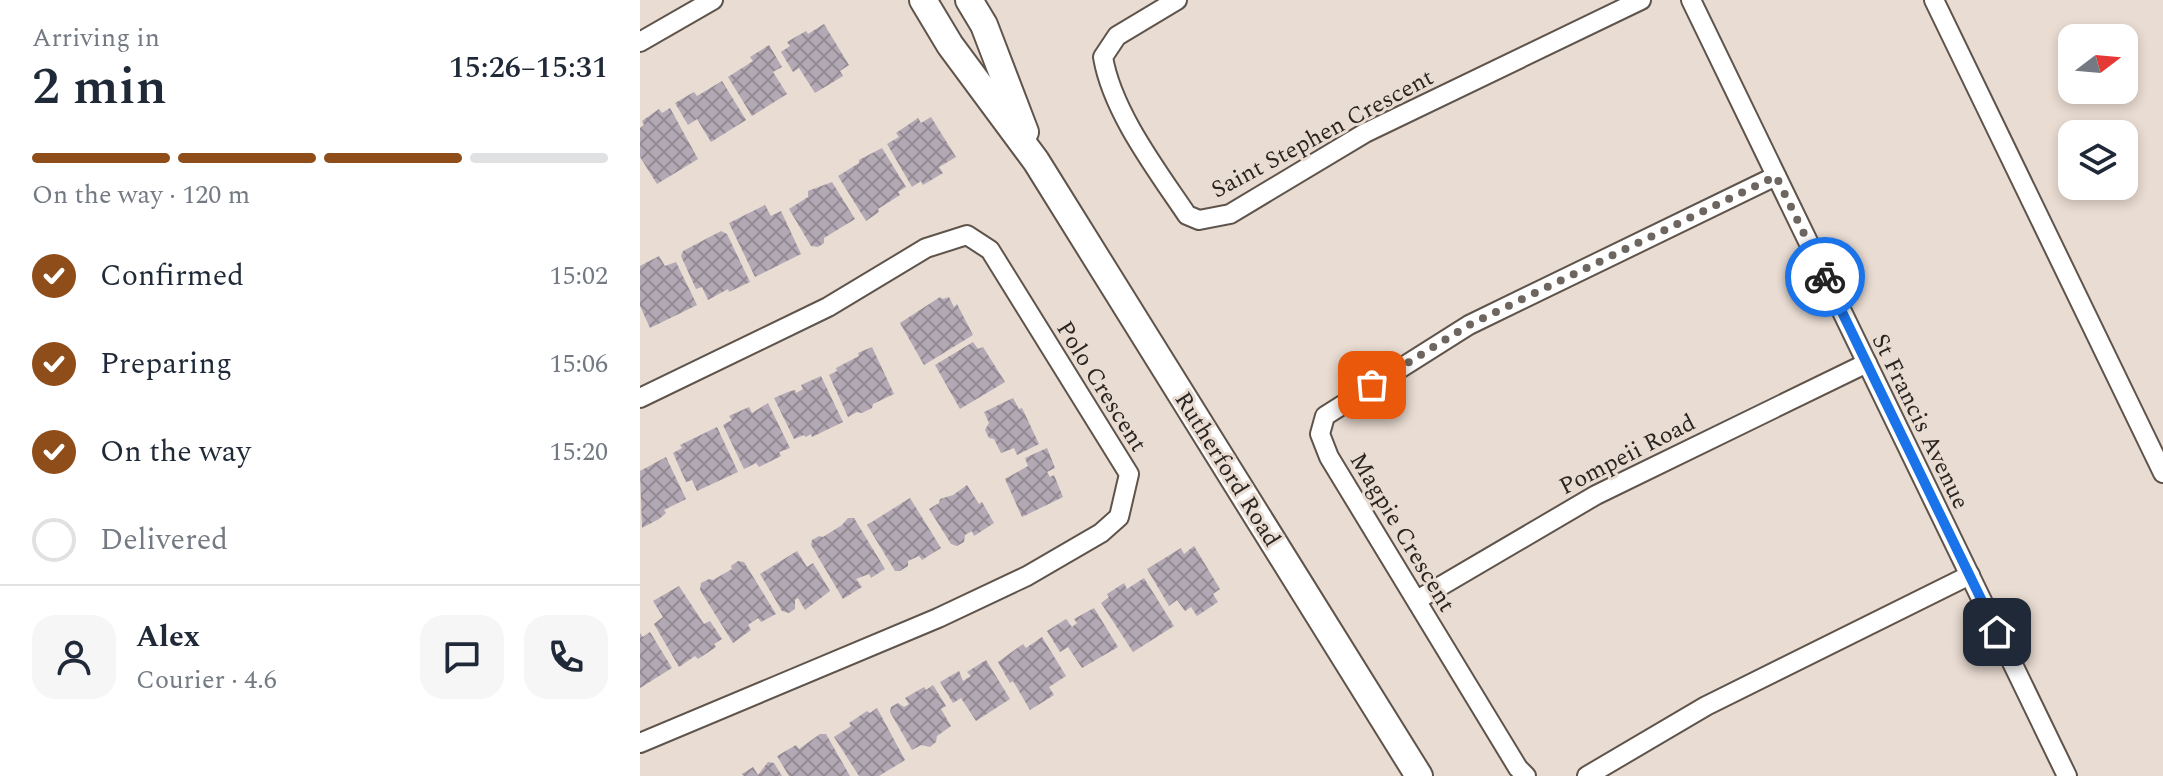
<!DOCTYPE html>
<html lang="en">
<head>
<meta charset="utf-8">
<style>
  body { margin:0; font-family:Spectral,serif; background:#f6f6f7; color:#1f2937; height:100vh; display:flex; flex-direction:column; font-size:30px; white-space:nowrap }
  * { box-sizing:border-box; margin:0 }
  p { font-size:26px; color:#747a83 }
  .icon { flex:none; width:44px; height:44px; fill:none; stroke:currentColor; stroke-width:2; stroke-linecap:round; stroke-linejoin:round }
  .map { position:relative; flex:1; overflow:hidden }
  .sheet { display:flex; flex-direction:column; background:#fff; width:640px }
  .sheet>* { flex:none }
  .needle { width:52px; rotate:74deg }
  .buttons { position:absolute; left:1418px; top:24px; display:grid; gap:16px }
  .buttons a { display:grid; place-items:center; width:80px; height:80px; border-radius:16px; background:#fff; box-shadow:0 4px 12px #0003; font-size:40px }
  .pin { position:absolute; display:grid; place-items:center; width:68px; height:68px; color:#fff; margin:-34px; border-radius:16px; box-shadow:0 4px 12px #0006 }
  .courier { position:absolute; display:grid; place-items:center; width:80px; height:80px; margin:-40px; border:6px solid #1a73e8; border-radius:50%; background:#fff; color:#222; box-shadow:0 2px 10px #0007 }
  .headline em { font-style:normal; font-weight:600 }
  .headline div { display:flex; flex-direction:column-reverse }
  .headline { display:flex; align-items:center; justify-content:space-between; height:136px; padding:0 32px }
  h1 { font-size:52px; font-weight:600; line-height:60px }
  .bar { display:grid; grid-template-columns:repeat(4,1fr); gap:12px 8px; align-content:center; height:96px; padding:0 32px }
  .bar i { height:10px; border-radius:6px; background:#e0e1e3 }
  .bar .selected { background:#8f4d19 }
  .bar p { grid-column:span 4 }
  .line { display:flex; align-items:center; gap:20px; padding:0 32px; border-top:2px solid #e0e1e3 }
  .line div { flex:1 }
  .round { display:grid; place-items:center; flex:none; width:84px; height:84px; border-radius:24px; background:#f6f6f7 }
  ol { padding:0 32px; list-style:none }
  li { display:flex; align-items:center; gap:24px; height:88px }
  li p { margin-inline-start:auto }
  li .icon { padding:8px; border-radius:50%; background:#8f4d19; color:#fff; stroke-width:4 }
  li:last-child { color:#747a83 }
  li i { width:44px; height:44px; border:4px solid #e0e1e3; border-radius:50% }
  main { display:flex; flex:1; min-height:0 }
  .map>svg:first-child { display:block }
  .building { fill:url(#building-cross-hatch) }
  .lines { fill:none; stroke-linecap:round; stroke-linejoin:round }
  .street-casing { stroke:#5f544b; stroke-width:22 }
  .secondary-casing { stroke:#5f544b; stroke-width:30 }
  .street { stroke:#fff; stroke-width:18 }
  .secondary { stroke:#fff; stroke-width:26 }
  .done { stroke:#6d655f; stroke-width:8; stroke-dasharray:0 14.4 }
  .route { stroke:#1a73e8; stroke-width:10 }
  .labels { text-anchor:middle; stroke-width:6; stroke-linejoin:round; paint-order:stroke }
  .street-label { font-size:24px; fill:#2a2521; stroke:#e9dcd2 }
</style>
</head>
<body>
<main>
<section class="sheet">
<div class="headline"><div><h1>2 min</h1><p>Arriving in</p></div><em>15:26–15:31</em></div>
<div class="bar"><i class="selected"></i><i class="selected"></i><i class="selected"></i><i></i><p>On the way · 120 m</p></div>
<ol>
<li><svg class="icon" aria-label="check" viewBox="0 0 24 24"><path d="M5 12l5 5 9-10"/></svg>Confirmed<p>15:02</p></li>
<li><svg class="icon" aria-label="check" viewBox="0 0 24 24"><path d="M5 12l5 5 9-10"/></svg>Preparing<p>15:06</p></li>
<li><svg class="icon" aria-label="check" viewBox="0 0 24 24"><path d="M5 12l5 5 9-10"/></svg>On the way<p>15:20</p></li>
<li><i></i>Delivered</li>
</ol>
<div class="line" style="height:144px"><a class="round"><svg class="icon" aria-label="person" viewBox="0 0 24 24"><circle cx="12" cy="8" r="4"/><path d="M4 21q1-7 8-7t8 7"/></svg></a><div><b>Alex</b><p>Courier · 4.6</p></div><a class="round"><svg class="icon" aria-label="chat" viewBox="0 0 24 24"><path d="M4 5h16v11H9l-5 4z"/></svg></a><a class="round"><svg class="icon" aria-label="phone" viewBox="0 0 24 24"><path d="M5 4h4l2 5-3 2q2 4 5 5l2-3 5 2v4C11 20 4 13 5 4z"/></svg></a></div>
</section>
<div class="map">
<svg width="1523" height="776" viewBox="0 0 1523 776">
  <defs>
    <pattern id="building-cross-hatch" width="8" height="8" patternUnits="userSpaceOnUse" patternTransform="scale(2)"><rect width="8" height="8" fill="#b3a9b5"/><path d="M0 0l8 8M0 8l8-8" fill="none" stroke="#928993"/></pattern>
  </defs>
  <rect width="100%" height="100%" fill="#e9dcd2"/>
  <g class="building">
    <path d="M184,24L209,65L200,71L203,76L175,93L159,68L153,72L141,52L150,46L147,42L166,31L168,34Z"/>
    <path d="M129,45L142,67L133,72L147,94L112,116L88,77L113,61L110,57Z"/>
    <path d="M82,81L106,120L71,142L57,119L48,125L35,103L54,92L57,96Z"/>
    <path d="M30,108L58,159L17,184L0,157V128L4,125L2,121L19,109L22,113Z"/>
    <path d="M291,117L316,157L299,167L303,173L283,185L281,181L272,187L247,144L259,137L256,133L278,118L281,123Z"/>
    <path d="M242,148L266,187L258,192L260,195L238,209L239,212L226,221L198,176L219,163V160Z"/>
    <path d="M192,182L215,219L184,238V243L178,247L171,246L149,209L168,197V191Z"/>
    <path d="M125,205L131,216L141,211L161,254L115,277L89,223Z"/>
    <path d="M81,231L87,234L110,282L89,292L88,289L68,300L62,287L56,289L41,256L43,251Z"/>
    <path d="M19,256L25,266L36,262L57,305L10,328L0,306V266Z"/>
    <path d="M300,297L303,299L309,297L314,307L317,304L333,335L284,365L260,323Z"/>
    <path d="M333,342L338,349L343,347L365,382L320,409L295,365Z"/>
    <path d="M232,347L254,394L233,404L232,408L222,413L217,412L208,417L189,375L197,371L196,368L219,356L218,353Z"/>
    <path d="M181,376L203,422L172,437L171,434L166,437L164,435L154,439L134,398L148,392L155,390L156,393L163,389L161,385Z"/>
    <path d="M373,398L379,409L382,408L399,444L377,455L374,448L361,453L354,439L349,438L345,430L349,423L344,412Z"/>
    <path d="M128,403L150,448L139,452L141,456L119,467L116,463L104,469L83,425L92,420L89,416L109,407L112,413Z"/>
    <path d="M77,427L98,472L57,491L52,480L46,482L33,453L42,448L40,445Z"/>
    <path d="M407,448L415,468L407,472L410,477L414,475L423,497L382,517L365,479L388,466L385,458Z"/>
    <path d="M26,457L46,499L24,510L26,513L19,519L2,528L0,471Z"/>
    <path d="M327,485L339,504L342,502L354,523L334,536L332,531L325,535L324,542L317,546L311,544L289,509L299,503L300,499L313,495Z"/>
    <path d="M270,498L301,548L282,560L279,556L268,561V566L260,571H255L227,525Z"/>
    <path d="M208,518H214L245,569L231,578L229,574L216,579L222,587L203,599L171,545L172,540L179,536L183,537L202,525Z"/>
    <path d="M554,546L580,589L573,594L578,602L557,616L551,607L545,611L537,600L529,606L507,569L541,548L544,554Z"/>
    <path d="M157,551L167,567L173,563L190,591L165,610L158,598L155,600V609L149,613L142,611L120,574Z"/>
    <path d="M98,561L104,562L136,614L121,622L118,618L108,625L111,630L93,643L60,590L61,583L69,579L73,580L92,569L91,566Z"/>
    <path d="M504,578L534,626L493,652L461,603L469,597L467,594L484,583L487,589Z"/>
    <path d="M39,586L64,624L70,621L82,639L74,644L76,647L58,659L55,656L39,667L14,624L23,617L13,601Z"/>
    <path d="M454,608L478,647L442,668L428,647L420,652L407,631L426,619L432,627L437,623L434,619Z"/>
    <path d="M10,632L32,668L0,688V633L3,637Z"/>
    <path d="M402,637L426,676L409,687L414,695L390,710L373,681L370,683L358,662L383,644L386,648Z"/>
    <path d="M346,660L370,699L336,721L321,698L313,703L300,682L319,671L323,681L331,676L327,672Z"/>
    <path d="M293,685L306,706L301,709L311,726L297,736L296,742L290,747L281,745L272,750L250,712L251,707L258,703L264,707L269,704L265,698L284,687L286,690Z"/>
    <path d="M237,708L265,760L239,776H219L194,737L211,726L209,723L227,711L230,713Z"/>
    <path d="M180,734H186L210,776H149L137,756L156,745L159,749Z"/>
    <path d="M128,762L134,763L142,776H104L102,774L113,767L118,775Z"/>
  </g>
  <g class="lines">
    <defs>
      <g id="street">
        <path d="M537,0L477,36L463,57C472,111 516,169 547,215L559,220L590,214L725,133L1001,0"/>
        <path d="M1051,0L1427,776"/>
        <path d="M1294,0L1523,473"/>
        <path d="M0,42L73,0"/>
        <path d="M0,398L188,307L286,248L327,235L350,250L489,474L479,517L461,533L387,576L298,618L0,743"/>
        <path d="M777,600L956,495L1227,363"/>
        <path d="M886,776L878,768L689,457L680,434L685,416L829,325L1136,176"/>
        <path d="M947,776L1066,706L1330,575"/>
      </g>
      <g id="secondary">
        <path d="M283,0L310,45L396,161L779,776"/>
        <path d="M329,0L344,25L385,132"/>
      </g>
    </defs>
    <use href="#street" class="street-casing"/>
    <use href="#secondary" class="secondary-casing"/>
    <use href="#street" class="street"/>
    <use href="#secondary" class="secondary"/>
  </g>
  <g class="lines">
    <path class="done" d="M732,385L829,325L1136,176L1185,277"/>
    <path class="route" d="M1185,277L1357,632"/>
  </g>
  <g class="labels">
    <g class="street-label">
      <text transform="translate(682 133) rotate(-28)" y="8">Saint Stephen Crescent</text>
      <text transform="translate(462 386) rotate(58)" y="8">Polo Crescent</text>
      <text transform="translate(1281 421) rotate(64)" y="8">St Francis Avenue</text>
      <text transform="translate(987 454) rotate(-27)" y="8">Pompeii Road</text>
      <text transform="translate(588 469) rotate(58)" y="8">Rutherford Road</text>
      <text transform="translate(763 532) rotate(59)" y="8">Magpie Crescent</text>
    </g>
  </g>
</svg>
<div class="buttons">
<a><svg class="needle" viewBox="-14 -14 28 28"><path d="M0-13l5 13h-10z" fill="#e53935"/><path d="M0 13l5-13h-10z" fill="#747a83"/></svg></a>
<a><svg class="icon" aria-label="layers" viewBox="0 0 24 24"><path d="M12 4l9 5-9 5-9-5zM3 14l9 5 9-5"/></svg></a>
</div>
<div class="pin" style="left:732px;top:385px;background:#ea580c"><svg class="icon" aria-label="bag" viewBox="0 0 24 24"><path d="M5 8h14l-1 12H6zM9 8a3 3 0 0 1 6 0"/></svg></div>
<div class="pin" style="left:1357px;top:632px;background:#1f2937"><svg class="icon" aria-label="home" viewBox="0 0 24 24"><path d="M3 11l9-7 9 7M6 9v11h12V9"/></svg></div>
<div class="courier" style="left:1185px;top:277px"><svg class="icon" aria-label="bike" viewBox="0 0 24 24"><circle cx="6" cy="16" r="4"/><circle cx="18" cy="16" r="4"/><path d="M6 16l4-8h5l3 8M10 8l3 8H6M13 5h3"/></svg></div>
</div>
</main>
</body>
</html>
